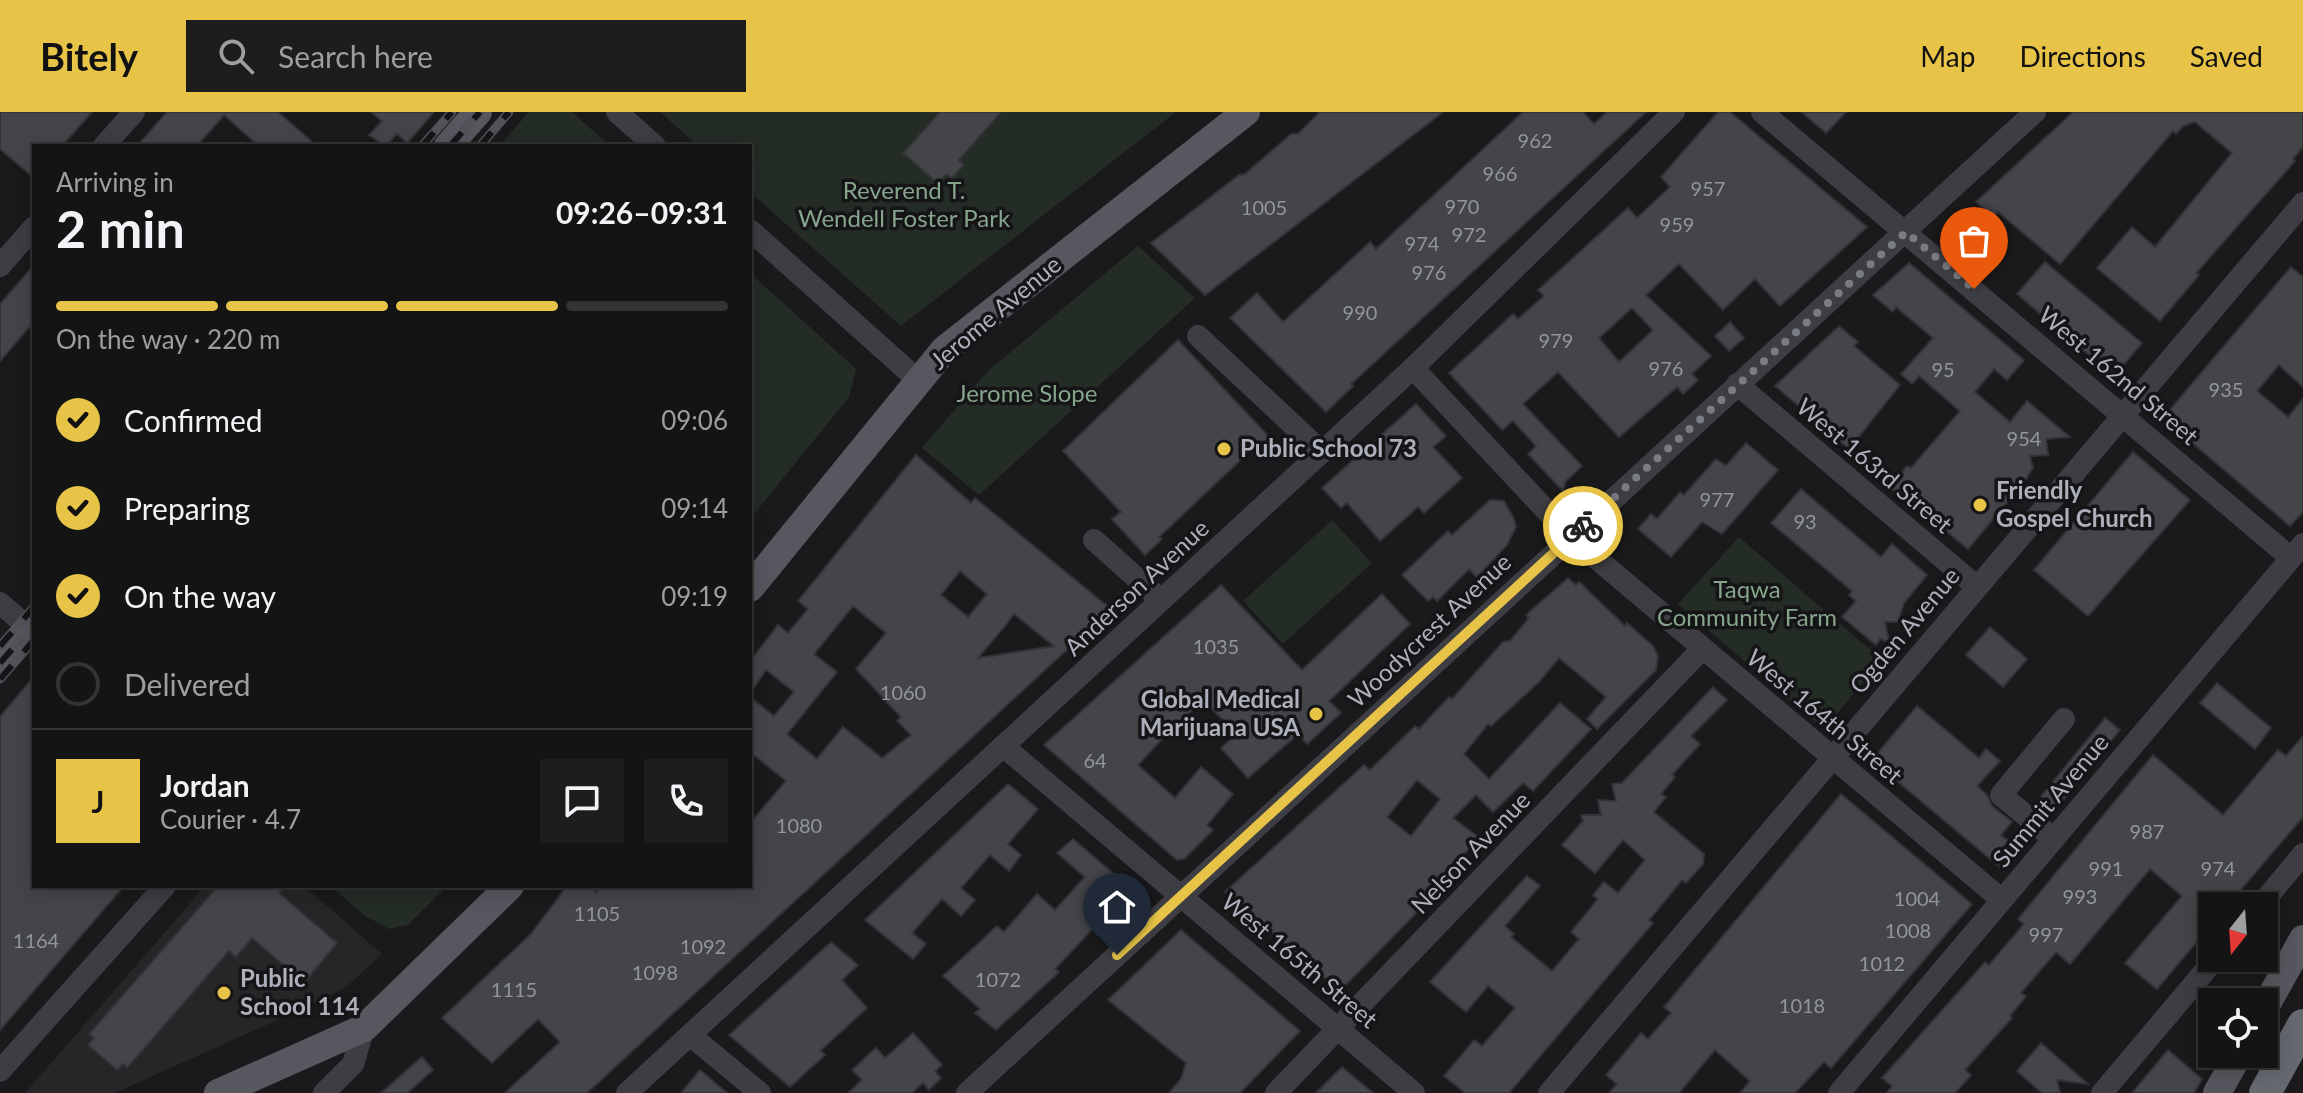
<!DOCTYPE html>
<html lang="en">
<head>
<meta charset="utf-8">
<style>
  body { margin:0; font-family:Lato,sans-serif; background:#1d1d1e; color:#f1f3f6; height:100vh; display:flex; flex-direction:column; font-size:30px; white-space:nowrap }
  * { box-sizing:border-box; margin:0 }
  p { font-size:26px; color:#9d9ea0 }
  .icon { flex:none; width:44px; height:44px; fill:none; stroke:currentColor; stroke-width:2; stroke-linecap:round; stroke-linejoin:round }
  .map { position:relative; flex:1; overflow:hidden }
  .sheet { position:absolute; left:32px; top:32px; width:720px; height:744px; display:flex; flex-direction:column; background:#141415; border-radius:0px; box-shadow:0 4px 20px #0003,0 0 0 2px #333334 }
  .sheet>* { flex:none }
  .needle { width:52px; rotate:197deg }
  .controls { position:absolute; left:2198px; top:780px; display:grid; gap:16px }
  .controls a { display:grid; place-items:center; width:80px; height:80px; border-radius:0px; background:#141415; box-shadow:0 4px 20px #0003,0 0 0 2px #333334; font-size:40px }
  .pin { position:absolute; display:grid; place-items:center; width:68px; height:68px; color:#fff; margin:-82px -34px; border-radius:50% 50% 50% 0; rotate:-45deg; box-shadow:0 0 8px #0007 }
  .pin .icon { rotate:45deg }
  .courier { position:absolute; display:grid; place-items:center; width:80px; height:80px; margin:-40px; border:6px solid #e7c447; border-radius:50%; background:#fff; color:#222; box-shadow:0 2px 10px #0007 }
  .summary em { font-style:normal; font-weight:700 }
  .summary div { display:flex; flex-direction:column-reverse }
  .summary { display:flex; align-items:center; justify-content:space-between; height:136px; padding:0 24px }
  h1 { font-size:52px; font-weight:700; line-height:60px }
  .bar { display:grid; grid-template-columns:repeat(4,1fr); gap:12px 8px; align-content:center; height:96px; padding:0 24px }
  .bar i { height:10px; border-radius:6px; background:#333334 }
  .bar .on { background:#e7c447 }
  .bar p { grid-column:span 4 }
  .line { display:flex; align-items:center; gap:20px; padding:0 24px; border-top:2px solid #333334 }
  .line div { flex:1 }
  .round { display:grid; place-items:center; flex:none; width:84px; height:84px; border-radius:0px; background:#1d1d1e }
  ol { padding:0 24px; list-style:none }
  li { display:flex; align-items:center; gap:24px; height:88px }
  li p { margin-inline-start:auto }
  li .icon { padding:8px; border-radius:50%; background:#e7c447; color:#111; stroke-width:4 }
  li:last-child { color:#9d9ea0 }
  li i { width:44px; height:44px; border:4px solid #333334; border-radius:50% }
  header { display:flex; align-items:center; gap:48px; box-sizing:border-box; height:112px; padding:0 40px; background:#e7c447; color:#111 }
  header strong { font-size:38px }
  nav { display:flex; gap:44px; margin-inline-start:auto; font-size:28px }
  .search { width:560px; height:72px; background:#1d1d1e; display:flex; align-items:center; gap:20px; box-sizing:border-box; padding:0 28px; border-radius:0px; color:#9d9ea0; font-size:30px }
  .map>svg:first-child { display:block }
  .built { fill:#262629 }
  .green { fill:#242c26 }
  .building { fill:#444549; stroke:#343438; stroke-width:2; fill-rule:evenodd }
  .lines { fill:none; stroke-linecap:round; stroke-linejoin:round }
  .minor { stroke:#3d3d43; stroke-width:22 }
  .major { stroke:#57585f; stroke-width:28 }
  .highway { stroke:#676971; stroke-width:32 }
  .rail-casing { stroke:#525359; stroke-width:9 }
  .rail { stroke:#151517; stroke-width:6; stroke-dasharray:18; stroke-linecap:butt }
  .done { stroke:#7a7c83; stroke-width:8; stroke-dasharray:0 14.4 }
  .route { stroke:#e7c447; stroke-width:10 }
  .poi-dot { fill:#e7c447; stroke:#151517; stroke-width:3 }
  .labels { text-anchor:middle; stroke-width:7; stroke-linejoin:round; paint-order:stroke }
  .number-label { font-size:20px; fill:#93959e }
  .park-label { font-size:24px; fill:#86a48b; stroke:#151517 }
  .street-label { font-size:24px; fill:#adb0ba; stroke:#151517 }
  .poi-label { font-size:24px; font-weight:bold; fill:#adb0ba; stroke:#151517; text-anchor:start }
</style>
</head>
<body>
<header>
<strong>Bitely</strong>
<div class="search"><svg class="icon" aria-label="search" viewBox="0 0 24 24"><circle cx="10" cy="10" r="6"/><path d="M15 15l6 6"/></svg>Search here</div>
<nav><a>Map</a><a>Directions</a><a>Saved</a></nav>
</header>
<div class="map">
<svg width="2303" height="981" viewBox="0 0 2303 981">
  <rect width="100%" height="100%" fill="#1a1a1c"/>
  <path class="built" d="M205,774H304L382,842L346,875L324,887L115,981H25Z"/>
  <g class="green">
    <path d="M529,0H572L610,34H499Z"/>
    <path d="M660,0H1176L901,214L750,80V34H698Z"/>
    <path d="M1138,134L1195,186L979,383L922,336L988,259Z"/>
    <path d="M750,161L856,257L849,285L750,407Z"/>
    <path d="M1332,408L1372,451L1283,532L1243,489Z"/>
    <path d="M1739,425L1882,548L1829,611L1818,612L1678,492Z"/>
    <path d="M330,774H447L408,813L389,817L364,803Z"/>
  </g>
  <g class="building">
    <path d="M0,0H92L62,34H34V66L0,37Z"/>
    <path d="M167,0H278L317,34H259L224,3L197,34H137Z"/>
    <path d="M371,0H434L407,31L397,22L386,34L369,23L382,9Z"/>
    <path d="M940,0H1001L959,48L964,53L952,66L946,62L938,72L903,41Z"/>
    <path d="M1320,0H1443L1205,183L1151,131L1239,63L1245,62L1291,22H1298Z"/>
    <path d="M1523,0H1583L1594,12L1607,0H1646L1351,272L1353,274L1326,300L1230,206L1257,181L1283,210L1370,130L1376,137Z"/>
    <path d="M1718,0H1730L1867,115L1780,194L1755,167L1723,198L1679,152L1646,183L1711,244L1692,262L1698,268L1683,282L1677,275L1619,325L1558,260L1523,292L1582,354L1566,369L1563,379L1528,342L1536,334L1513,309L1502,318L1449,261L1513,202L1518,207L1544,184L1538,178L1628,96L1637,106L1670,75L1661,65ZM1632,196L1653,218L1619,250L1599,226Z"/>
    <path d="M1802,0H1846L1826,21Z"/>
    <path d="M2073,0H2303V35L2293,47L2295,49L2196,161L2199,163L2160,209L2097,156L2132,115L2155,135L2232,41L2195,10L2183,14L2176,22L2173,19L2060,152L1998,100L1994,105L1976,90Z"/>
    <path d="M2045,150L2142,231L2114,264L2017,182Z"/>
    <path d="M1909,151L2024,248L2007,268L1994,257L1975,280L2010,310L2027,289L2070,325L2046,327L2048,343L2030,344L2033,356L2024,370L1968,437L1914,392L1919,386L1888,377L1907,354L1911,356L1960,299L1919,264L1912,272L1901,262L1933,226L1896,195L1893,200L1873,183Z"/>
    <path d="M34,153V210L0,249V192Z"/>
    <path d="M2291,155L2303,165V275L2279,253L2257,279L2288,305L2303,287V400L2290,414L2163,306Z"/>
    <path d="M1730,210L1744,226L1729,239L1715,224Z"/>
    <path d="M1839,214L1858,230L1854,234L1900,273L1849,337L1775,274Z"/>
    <path d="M1178,228L1270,326L1253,342L1250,339L1159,425L1162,427L1145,443L1112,407L1121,400L1063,339Z"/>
    <path d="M1416,292L1446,324L1433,335L1462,366L1424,401L1418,395L1380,429L1347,391L1341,396L1322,376Z"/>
    <path d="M1746,331L1778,358L1722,422L1702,410L1671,445L1638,417L1651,402L1657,407L1680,380L1684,383L1716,347L1726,354Z"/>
    <path d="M2133,340L2190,388L2088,504L2034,458Z"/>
    <path d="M916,343L971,391L975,386L1111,497L587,981H505L560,930L538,907L492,951L442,906L531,822L567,774H589L596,780L601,774H750V711L786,669L750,640V585L774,604L794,580L766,558L750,581V549L778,513L788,521L808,497L798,489ZM960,459L987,482L968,505L941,483ZM853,494L886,521L856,557L901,605L897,609L911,623L882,646L843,615L817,647L787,622L837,560L814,542ZM1014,502L1054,534L978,546L1005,514Z"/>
    <path d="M1801,377L1881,445L1892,432L1927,463L1904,491L1898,510H1885L1889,530L1880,527L1876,533L1842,505L1856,489L1849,483L1852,479L1771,411Z"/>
    <path d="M1490,388L1504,389L1514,407L1516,415L1507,433L1477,465L1469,457L1437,489L1433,485L1428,489L1402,463L1448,419L1452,423Z"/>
    <path d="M1568,466L1576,473L1579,470L1625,514L1627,511L1653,534L1658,544L1656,558L1597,617L1587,607L1606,585L1559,546L1539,570L1491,614L1488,612L1464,642L1489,667L1560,591L1591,617L1533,679L1523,671L1493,700L1476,683L1453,706L1478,725L1455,754L1459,757L1340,879L1225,780L1364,653L1370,658L1415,614L1419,617L1449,585L1452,587L1503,530L1510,529L1529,506L1526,503ZM1417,668L1440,687L1411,724L1387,705Z"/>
    <path d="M1221,473L1302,558L1382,482L1410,512L1329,589L1341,601L1307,632L1298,622L1248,666L1221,636L1237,622L1203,588L1162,627L1138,653L1175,686L1201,655L1233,682L1207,713L1213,718L1184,747L1177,748L1044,633Z"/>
    <path d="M1990,515L2027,547L2003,575L1966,543Z"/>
    <path d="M34,564V774H124L0,918V605Z"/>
    <path d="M2217,571L2271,616L2255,637L2200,591Z"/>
    <path d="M1713,575L1727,588L1691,624L1700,632L1672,663L1675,665L1661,682L1666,685L1654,700L1704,742L1703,752L1686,771L1682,768L1649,808L1653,811L1509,981H1465L1444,964L1474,928L1482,934L1515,896L1488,874L1466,900L1430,870L1527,764L1540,774L1505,814L1514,822L1511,825L1552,859L1579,827L1571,820L1598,787L1593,783L1604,770L1618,781L1645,748L1623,728L1595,761L1562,733L1583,709L1581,703H1601L1598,688L1616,689L1612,672L1622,671Z"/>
    <path d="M1917,594L1979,646L1986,637L2000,649L1977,674L1987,683L1992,694L2012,710L2001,723L2018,737L2001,756L1872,648Z"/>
    <path d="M2105,606L2120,618L2049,705L2034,693Z"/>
    <path d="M2303,624V705L2227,794H2212V812L2157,877L2125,851L2182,784L2150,757L2070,852L2056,840L2021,881L2026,884L2010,904L2012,906L1965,958L1971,963L1955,981H1887L1892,974L1882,966L1985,850L1989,853L2024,812L2018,807L2153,643L2223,703L2278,638L2286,644Z"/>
    <path d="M1008,672L1038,697L1008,732L1021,743L1009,759L990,743L961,776L975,788L961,804L942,787L912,821L926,832L913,847L865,808Z"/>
    <path d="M1841,682L1972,792L1831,956L1824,950L1795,981H1740L1750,969L1715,938L1679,981H1609L1617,972L1606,963L1641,921L1648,927L1671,901L1664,895Z"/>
    <path d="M1073,727L1141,785L1124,800L1116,792L1055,857L1059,860L996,918L975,901L980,897L943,864L997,814L1004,820L1037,782L1055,798L1085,765L1057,741Z"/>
    <path d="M218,774H285L279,781L337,831L304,871L252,826L236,845L229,839L127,956L123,952L117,958L88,933L94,926L89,922Z"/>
    <path d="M1181,818L1300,919L1240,981H1169L1181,967L1186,951L1108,888Z"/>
    <path d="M831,830L858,853L842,868L867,896L821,938L825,943L790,975L729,923Z"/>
    <path d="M913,921L942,953L935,959L941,966L929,978L923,971L912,981H848L862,968L852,958L876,936L885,946Z"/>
    <path d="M2041,931L2088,972L2057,968L2060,981H2042L2017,959Z"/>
    <path d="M2168,938L2202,967L2194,981H2132Z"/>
    <path d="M422,945L433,958L407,981H381Z"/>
    <path d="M1342,955L1373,981H1316Z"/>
    <path d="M700,958L727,981H681Z"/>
  </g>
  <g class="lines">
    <g class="minor">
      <path d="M617,0L655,34"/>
      <path d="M1762,0L2291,446"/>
      <path d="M104,34L134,0"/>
      <path d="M750,118L918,268"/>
      <path d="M0,154L34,115"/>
      <path d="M1198,224L1322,340"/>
      <path d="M1413,256L1571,425L2002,788"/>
      <path d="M1737,272L1977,475"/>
      <path d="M1094,428L1161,488"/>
      <path d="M0,491L34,520"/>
      <path d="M1003,634L1414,981"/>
      <path d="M2054,727L2001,683L2064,607"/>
      <path d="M2260,794L2303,742"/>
      <path d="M690,923L760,981"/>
      <path d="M0,959L165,774"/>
      <path d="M324,981L353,952L364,916"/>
      <path d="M627,981L1413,256L1674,0"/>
      <path d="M967,981L2035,0"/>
      <path d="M1276,981L1702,537"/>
      <path d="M1549,981L2303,91"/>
      <path d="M1839,981L2303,432"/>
      <path d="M2102,981L2216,846"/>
    </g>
    <g class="major">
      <path d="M448,34L478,0"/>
      <path d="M750,476L944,238L1246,0"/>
      <path d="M0,550L34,512"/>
      <path d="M2264,897L2303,827"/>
      <path d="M218,981L364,916L510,774"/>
      <path d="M2217,981L2239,942"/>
    </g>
    <path class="highway" d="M2265,981L2303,913"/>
    <defs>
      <g id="rail">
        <path d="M422,34L452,0"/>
        <path d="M450,34L480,0"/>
        <path d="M480,34L509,0"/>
        <path d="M0,534L34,495"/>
        <path d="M0,551L21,527"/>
        <path d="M0,567L34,528"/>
      </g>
    </defs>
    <use href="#rail" class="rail-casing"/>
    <use href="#rail" class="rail"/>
  </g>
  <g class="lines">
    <path class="done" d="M1583,414L1906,120L1974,177"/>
    <path class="route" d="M1117,843L1583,414"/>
  </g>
  <g class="poi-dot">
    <circle cx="1224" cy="337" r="8"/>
    <circle cx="1980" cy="393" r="8"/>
    <circle cx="1316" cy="602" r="8"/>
    <circle cx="224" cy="881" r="8"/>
  </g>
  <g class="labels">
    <g class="number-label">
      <text x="1535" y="36">962</text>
      <text x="1500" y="69">966</text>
      <text x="1708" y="84">957</text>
      <text x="1462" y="102">970</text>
      <text x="1264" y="103">1005</text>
      <text x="1677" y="120">959</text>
      <text x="1469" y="130">972</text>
      <text x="1422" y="139">974</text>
      <text x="1429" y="168">976</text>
      <text x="1360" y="208">990</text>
      <text x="1556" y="236">979</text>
      <text x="1666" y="264">976</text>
      <text x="1943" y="265">95</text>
      <text x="2226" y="285">935</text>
      <text x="2024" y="334">954</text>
      <text x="1717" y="395">977</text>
      <text x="1805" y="417">93</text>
      <text x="1216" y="542">1035</text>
      <text x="903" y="588">1060</text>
      <text x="1095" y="656">64</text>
      <text x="799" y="721">1080</text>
      <text x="2147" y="727">987</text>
      <text x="2106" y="764">991</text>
      <text x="2218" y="764">974</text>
      <text x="2080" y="792">993</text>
      <text x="1917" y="794">1004</text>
      <text x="597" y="809">1105</text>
      <text x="1908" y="826">1008</text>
      <text x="2046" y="830">997</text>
      <text x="36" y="836">1164</text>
      <text x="703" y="842">1092</text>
      <text x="1882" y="859">1012</text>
      <text x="655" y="868">1098</text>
      <text x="998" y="875">1072</text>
      <text x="514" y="885">1115</text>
      <text x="1802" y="901">1018</text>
    </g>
    <g class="park-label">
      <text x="904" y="87">Reverend T.<tspan x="904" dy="28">Wendell Foster Park</tspan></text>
      <text x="1027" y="290">Jerome Slope</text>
      <text x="1747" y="486">Taqwa<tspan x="1747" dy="28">Community Farm</tspan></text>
    </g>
    <g class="street-label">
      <text transform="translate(996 201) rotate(-40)" y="8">Jerome Avenue</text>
      <text transform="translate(2118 264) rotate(40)" y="8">West 162nd Street</text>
      <text transform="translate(1874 354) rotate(40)" y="8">West 163rd Street</text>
      <text transform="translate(1137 476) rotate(-43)" y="8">Anderson Avenue</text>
      <text transform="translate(1430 519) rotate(-43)" y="8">Woodycrest Avenue</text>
      <text transform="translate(1905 519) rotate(-50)" y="8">Ogden Avenue</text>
      <text transform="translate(1824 605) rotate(40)" y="8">West 164th Street</text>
      <text transform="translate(2051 689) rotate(-50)" y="8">Summit Avenue</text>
      <text transform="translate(1471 741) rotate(-46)" y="8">Nelson Avenue</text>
      <text transform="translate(1299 849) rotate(40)" y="8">West 165th Street</text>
    </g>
    <g class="poi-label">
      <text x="1240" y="345">Public School 73</text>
      <text x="1996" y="387">Friendly<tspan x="1996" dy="28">Gospel Church</tspan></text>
      <text x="1300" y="596" text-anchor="end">Global Medical<tspan x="1300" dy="28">Marijuana USA</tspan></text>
      <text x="240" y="875">Public<tspan x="240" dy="28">School 114</tspan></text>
    </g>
  </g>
</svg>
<div class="controls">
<a><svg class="needle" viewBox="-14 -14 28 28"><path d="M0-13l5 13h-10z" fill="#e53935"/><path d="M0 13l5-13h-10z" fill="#9d9ea0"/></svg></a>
<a><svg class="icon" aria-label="locate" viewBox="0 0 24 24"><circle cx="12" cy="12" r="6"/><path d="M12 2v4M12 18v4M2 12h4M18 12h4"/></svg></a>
</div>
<div class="pin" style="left:1974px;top:177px;background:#ea580c"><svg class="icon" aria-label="bag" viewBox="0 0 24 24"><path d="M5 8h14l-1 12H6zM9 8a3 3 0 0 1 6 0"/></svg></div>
<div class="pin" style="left:1117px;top:843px;background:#1f2937"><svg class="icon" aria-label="home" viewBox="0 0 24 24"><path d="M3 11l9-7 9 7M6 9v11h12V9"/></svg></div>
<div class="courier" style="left:1583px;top:414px"><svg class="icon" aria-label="bike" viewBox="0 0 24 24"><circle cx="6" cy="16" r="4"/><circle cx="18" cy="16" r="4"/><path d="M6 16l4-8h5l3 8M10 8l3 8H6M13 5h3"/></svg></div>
<section class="sheet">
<div class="summary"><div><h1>2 min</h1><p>Arriving in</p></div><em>09:26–09:31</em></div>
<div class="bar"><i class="on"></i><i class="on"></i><i class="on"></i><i></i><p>On the way · 220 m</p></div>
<ol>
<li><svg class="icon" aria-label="check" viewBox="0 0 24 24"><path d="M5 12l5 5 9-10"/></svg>Confirmed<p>09:06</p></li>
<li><svg class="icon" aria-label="check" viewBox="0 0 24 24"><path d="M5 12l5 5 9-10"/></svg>Preparing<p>09:14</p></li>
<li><svg class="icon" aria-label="check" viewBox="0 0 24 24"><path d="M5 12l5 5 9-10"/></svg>On the way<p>09:19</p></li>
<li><i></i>Delivered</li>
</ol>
<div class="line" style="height:144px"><b class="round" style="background:#e7c447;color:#111">J</b><div><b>Jordan</b><p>Courier · 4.7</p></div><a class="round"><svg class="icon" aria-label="chat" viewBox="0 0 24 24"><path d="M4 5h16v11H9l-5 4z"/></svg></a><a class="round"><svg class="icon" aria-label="phone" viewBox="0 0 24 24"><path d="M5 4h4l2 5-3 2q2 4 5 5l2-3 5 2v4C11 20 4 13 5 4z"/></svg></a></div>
</section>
</div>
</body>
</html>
